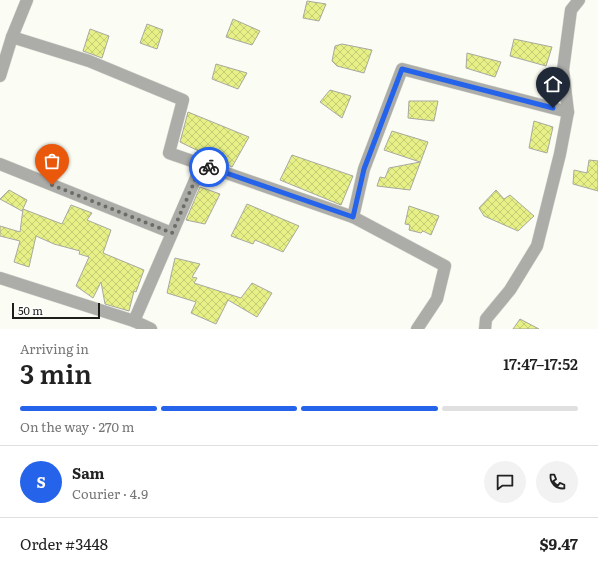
<!DOCTYPE html>
<html lang="en">
<head>
<meta charset="utf-8">
<style>
  body { margin:0; font-family:Literata,serif; background:#f2f2f2; color:#222; height:100vh; display:flex; flex-direction:column; font-size:15px; white-space:nowrap }
  * { box-sizing:border-box; margin:0 }
  p { font-size:13px; color:#767676 }
  .icon { flex:none; width:22px; height:22px; fill:none; stroke:currentColor; stroke-width:2; stroke-linecap:round; stroke-linejoin:round }
  .map { position:relative; height:329px; overflow:hidden }
  .panel { display:flex; flex-direction:column; background:#fff; flex:1 }
  .panel>* { flex:none }
  .scale { position:absolute; left:12px; bottom:10px; width:88px; box-sizing:border-box; padding-left:4px; border:2px solid #1d1e1a; border-top:0; font-size:11px; line-height:14px; white-space:nowrap; color:#1d1e1a; -webkit-text-stroke:3px #fff; paint-order:stroke }
  .pin { position:absolute; display:grid; place-items:center; width:34px; height:34px; color:#fff; margin:-41px -17px; border-radius:50% 50% 50% 0; rotate:-45deg; box-shadow:0 0 4px #0007 }
  .pin .icon { rotate:45deg }
  .courier { position:absolute; display:grid; place-items:center; width:40px; height:40px; margin:-20px; border:3px solid #2563eb; border-radius:50%; background:#fff; color:#222; box-shadow:0 1px 5px #0007 }
  .head em { font-style:normal; font-weight:600 }
  .head div { display:flex; flex-direction:column-reverse }
  .head { display:flex; align-items:center; justify-content:space-between; height:68px; padding:0 20px }
  h1 { font-size:26px; font-weight:600; line-height:30px }
  .bar { display:grid; grid-template-columns:repeat(4,1fr); gap:6px 4px; align-content:center; height:48px; padding:0 20px }
  .bar i { height:5px; border-radius:3px; background:#e0e0e0 }
  .bar .on { background:#2563eb }
  .bar p { grid-column:span 4 }
  .line { display:flex; align-items:center; gap:10px; padding:0 20px; border-top:1px solid #e0e0e0 }
  .line div { flex:1 }
  .round { display:grid; place-items:center; flex:none; width:42px; height:42px; border-radius:21px; background:#f2f2f2 }
  .map>svg:first-child { display:block }
  .building { fill:url(#building-cross-hatch); stroke:#a8a9a0 }
  .lines { fill:none; stroke-linecap:round; stroke-linejoin:round }
  .minor-casing { stroke:#d7d8d0; stroke-width:13 }
  .minor { stroke:#acada9; stroke-width:12 }
  .done { stroke:#6b6c66; stroke-width:4; stroke-dasharray:0 7.2 }
  .route { stroke:#2563eb; stroke-width:5 }
</style>
</head>
<body>
<div class="map">
<svg width="598" height="329" viewBox="0 0 598 329">
  <defs>
    <pattern id="building-cross-hatch" width="8" height="8" patternUnits="userSpaceOnUse"><rect width="8" height="8" fill="#e6f087"/><path d="M0 0l8 8M0 8l8-8" fill="none" stroke="#c5cd74"/></pattern>
  </defs>
  <rect width="100%" height="100%" fill="#fbfcf3"/>
  <g class="building">
    <path d="M307,1L326,4L319,21L303,18Z"/>
    <path d="M233,19L260,31L252,45L226,37Z"/>
    <path d="M147,24L163,30L157,49L140,43Z"/>
    <path d="M90,29L109,36L102,58L83,51Z"/>
    <path d="M514,39L552,47L546,66L510,56Z"/>
    <path d="M342,44L372,50L364,73L337,66L332,61L335,46Z"/>
    <path d="M467,53L501,62L495,77L466,68Z"/>
    <path d="M216,64L247,73L238,89L212,79Z"/>
    <path d="M330,90L351,96L342,118L320,102Z"/>
    <path d="M409,101H438L434,121L408,118Z"/>
    <path d="M188,112L249,137L232,167L180,142Z"/>
    <path d="M534,121L553,127L547,153L529,148Z"/>
    <path d="M392,131L428,142L410,190L377,186L380,177L385,178L389,168L420,162L384,150Z"/>
    <path d="M292,155L353,176L341,205L280,180Z"/>
    <path d="M589,160L598,161V191L573,184L574,170L587,173Z"/>
    <path d="M200,187L220,194L205,224L186,220Z"/>
    <path d="M9,190L27,200L22,211L0,199Z"/>
    <path d="M496,190L504,199L510,195L534,216L518,231L484,216L479,208Z"/>
    <path d="M247,204L299,226L283,252L255,240L253,244L231,236Z"/>
    <path d="M71,205L92,213L87,220L111,230L103,253L144,270L136,292L134,291L129,311L105,304L101,282L93,298L76,286L89,257L79,254L80,251L54,244L36,236L29,267L14,262L20,241L0,236V226L20,232L23,209L62,224Z"/>
    <path d="M409,206L439,216L431,235L423,231L421,233L409,230L410,225L405,224Z"/>
    <path d="M175,258L200,264L192,277L197,278L194,283L241,298L252,283L272,293L257,317L228,300L216,324L191,313L196,302L167,293Z"/>
    <path d="M520,319L539,329H513Z"/>
  </g>
  <g class="lines">
    <defs>
      <g id="minor">
        <path d="M12,37L89,61L183,100L169,153L353,217"/>
        <path d="M0,76L12,37L27,0"/>
        <path d="M0,164L172,233"/>
        <path d="M0,278L134,321"/>
        <path d="M151,329L134,321L202,164"/>
        <path d="M417,329L437,299L445,266L353,217L364,169L402,69L568,112"/>
        <path d="M485,329L486,319L510,290L537,246L560,154L568,112L563,70L571,10L579,0"/>
      </g>
    </defs>
    <use href="#minor" class="minor-casing"/>
    <use href="#minor" class="minor"/>
  </g>
  <g class="lines">
    <path class="done" d="M52,185L172,233L202,164L209,167"/>
    <path class="route" d="M209,167L353,217L364,169L402,69L553,108"/>
  </g>
</svg>
<div class="scale">50 m</div>
<div class="pin" style="left:52px;top:185px;background:#ea580c"><svg class="icon" aria-label="bag" viewBox="0 0 24 24"><path d="M5 8h14l-1 12H6zM9 8a3 3 0 0 1 6 0"/></svg></div>
<div class="pin" style="left:553px;top:108px;background:#1f2937"><svg class="icon" aria-label="home" viewBox="0 0 24 24"><path d="M3 11l9-7 9 7M6 9v11h12V9"/></svg></div>
<div class="courier" style="left:209px;top:167px"><svg class="icon" aria-label="bike" viewBox="0 0 24 24"><circle cx="6" cy="16" r="4"/><circle cx="18" cy="16" r="4"/><path d="M6 16l4-8h5l3 8M10 8l3 8H6M13 5h3"/></svg></div>
</div>
<section class="panel">
<div class="head"><div><h1>3 min</h1><p>Arriving in</p></div><em>17:47–17:52</em></div>
<div class="bar"><i class="on"></i><i class="on"></i><i class="on"></i><i></i><p>On the way · 270 m</p></div>
<div class="line" style="height:72px"><b class="round" style="background:#2563eb;color:#fff">S</b><div><b>Sam</b><p>Courier · 4.9</p></div><a class="round"><svg class="icon" aria-label="chat" viewBox="0 0 24 24"><path d="M4 5h16v11H9l-5 4z"/></svg></a><a class="round"><svg class="icon" aria-label="phone" viewBox="0 0 24 24"><path d="M5 4h4l2 5-3 2q2 4 5 5l2-3 5 2v4C11 20 4 13 5 4z"/></svg></a></div>
<div class="line" style="height:52px"><div>Order #3448</div><b>$9.47</b></div>
</section>
</body>
</html>
